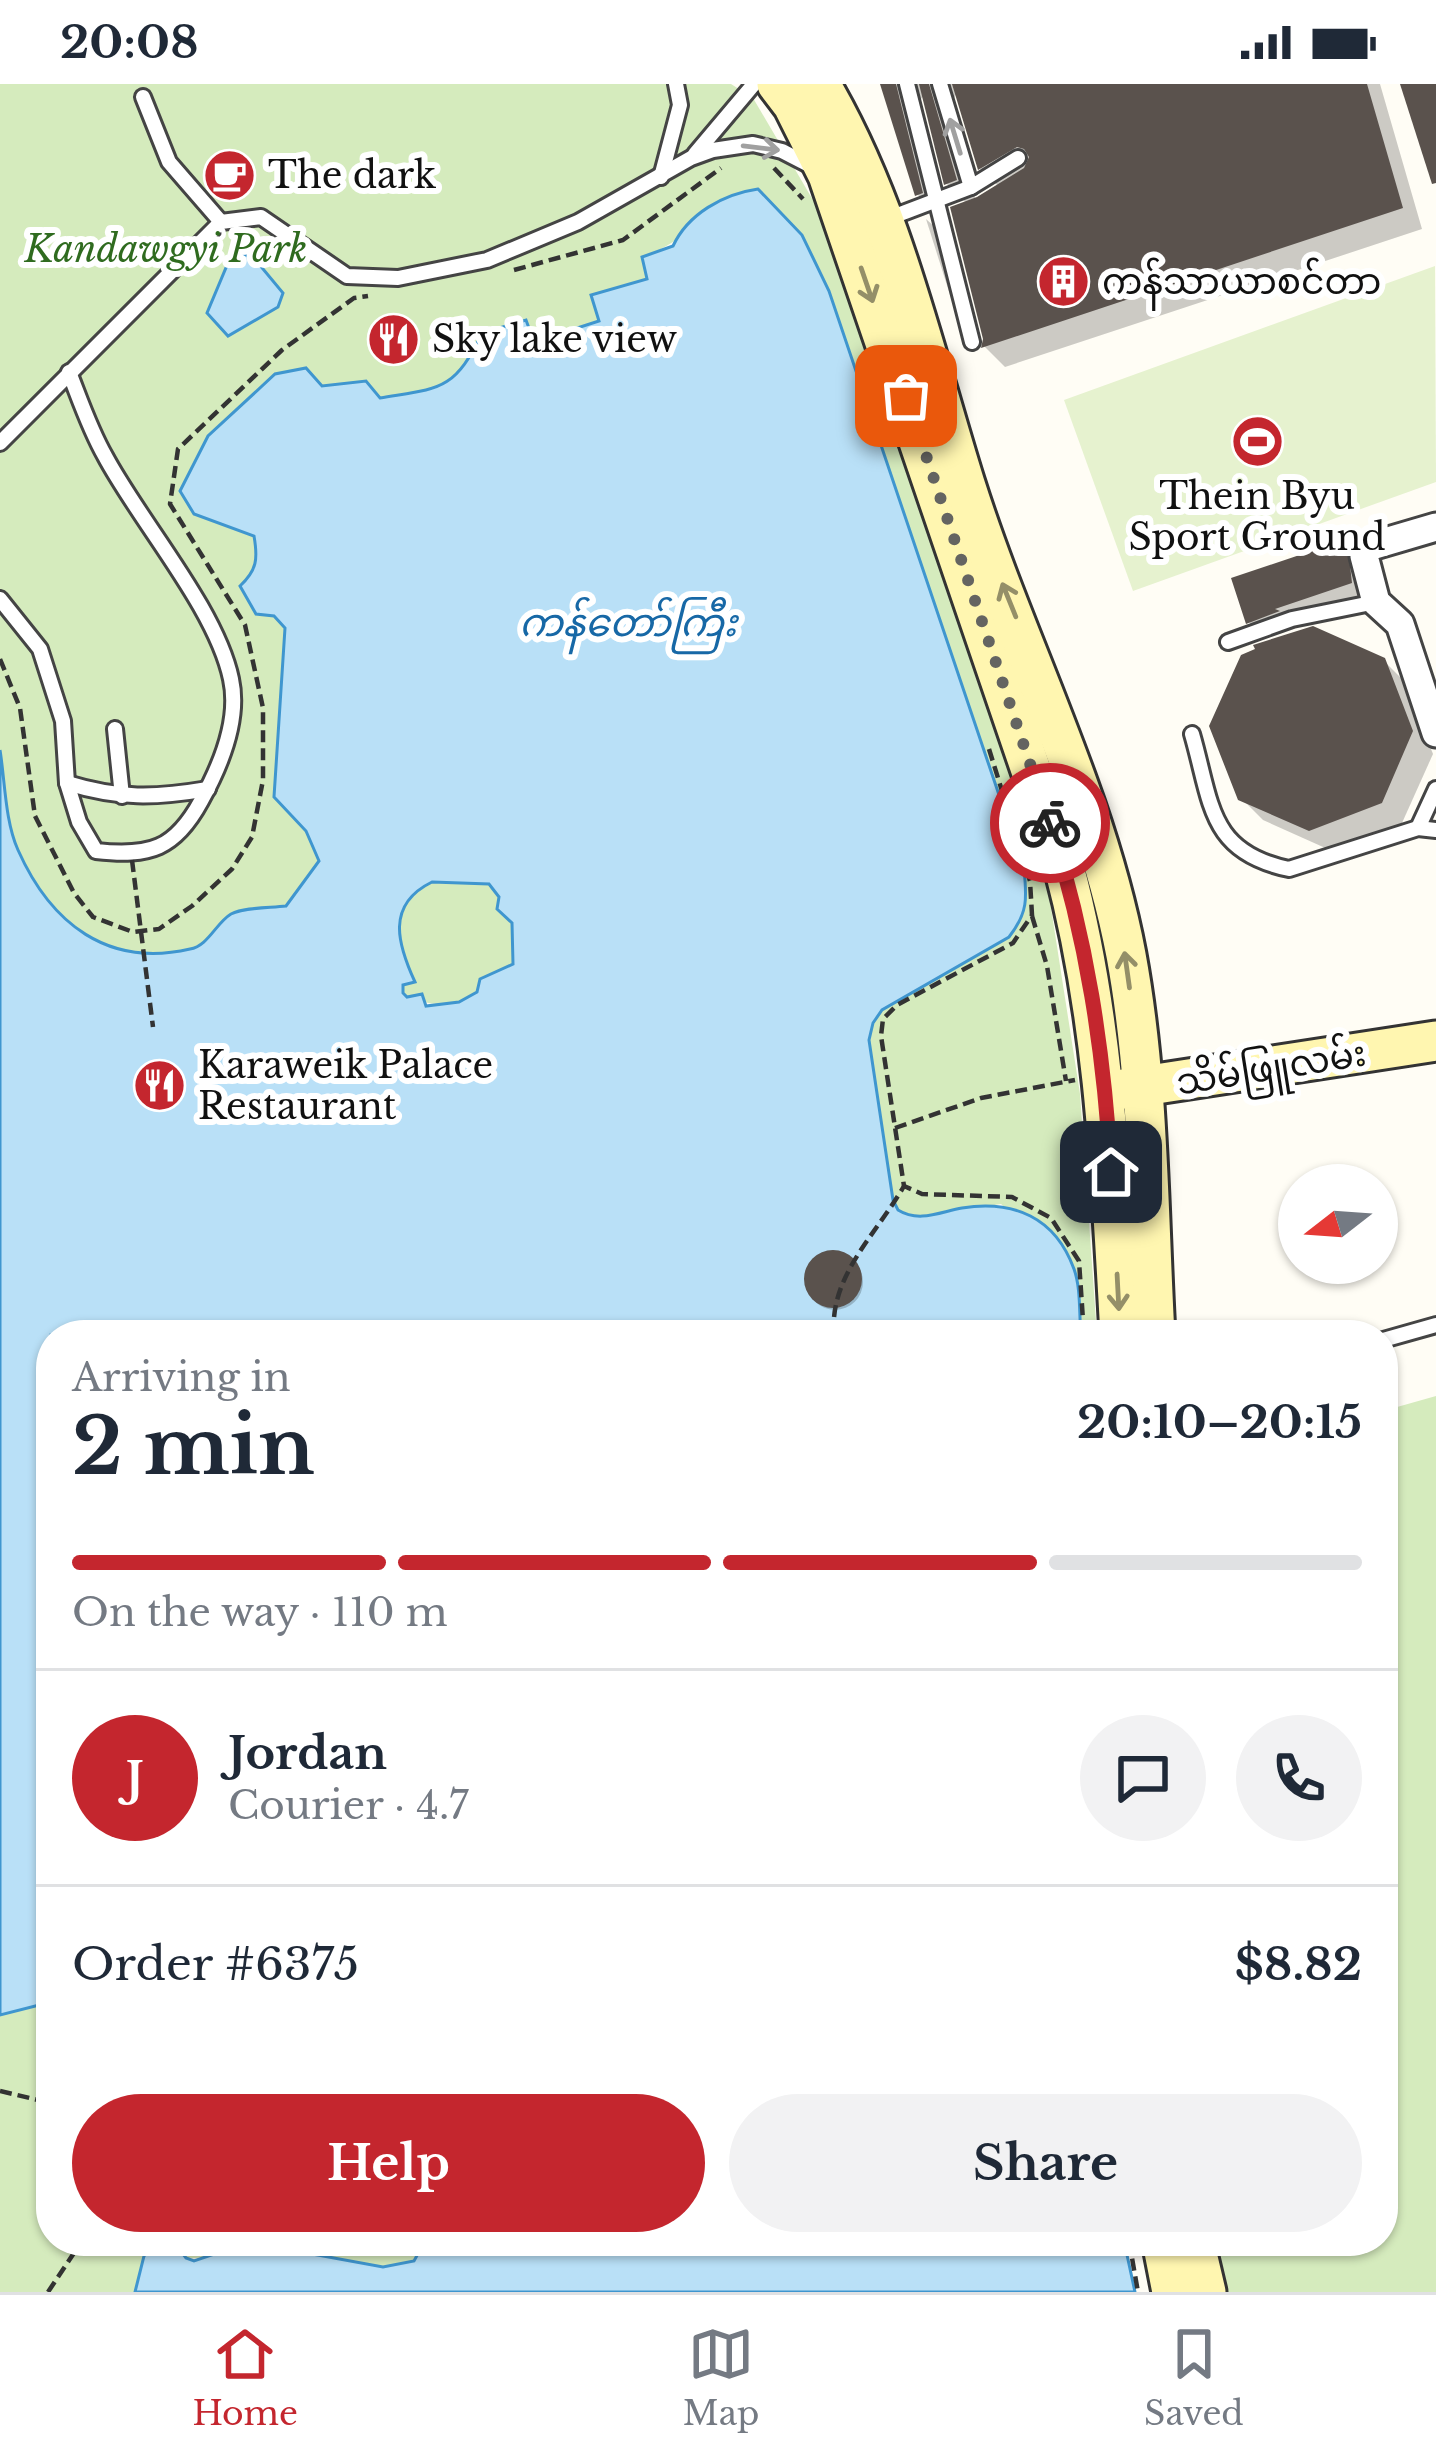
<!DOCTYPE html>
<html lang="en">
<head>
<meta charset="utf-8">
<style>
  body { margin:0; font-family:"Libre Baskerville","Noto Sans Myanmar",serif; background:#f2f2f3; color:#1f2937; height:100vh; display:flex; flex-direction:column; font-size:45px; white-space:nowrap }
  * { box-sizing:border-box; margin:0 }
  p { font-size:39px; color:#747a83 }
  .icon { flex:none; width:66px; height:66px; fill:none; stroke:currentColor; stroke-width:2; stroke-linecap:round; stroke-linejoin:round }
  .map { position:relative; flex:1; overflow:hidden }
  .sheet { position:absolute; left:36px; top:1236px; width:1362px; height:936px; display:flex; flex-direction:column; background:#fff; border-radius:48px; box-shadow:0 3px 9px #0004 }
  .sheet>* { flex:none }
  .needle { width:78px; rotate:253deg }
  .controls { position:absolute; left:1278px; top:1080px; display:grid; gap:24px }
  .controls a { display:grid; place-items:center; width:120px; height:120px; border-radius:50%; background:#fff; box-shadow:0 3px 9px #0004; font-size:60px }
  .pin { position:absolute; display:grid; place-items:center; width:102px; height:102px; color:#fff; margin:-51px; border-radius:24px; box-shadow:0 6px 18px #0006 }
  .courier { position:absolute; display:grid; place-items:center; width:120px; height:120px; margin:-60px; border:9px solid #c4262e; border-radius:50%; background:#fff; color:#222; box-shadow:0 3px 15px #0007 }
  .head em { font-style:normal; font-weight:800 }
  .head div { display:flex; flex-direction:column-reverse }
  .head { display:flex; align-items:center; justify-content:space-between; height:204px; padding:0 36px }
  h1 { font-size:78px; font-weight:800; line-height:90px }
  .bar { display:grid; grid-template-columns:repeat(4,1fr); gap:18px 12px; align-content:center; height:144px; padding:0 36px }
  .bar i { height:15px; border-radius:9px; background:#e0e1e3 }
  .bar .on { background:#c4262e }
  .bar p { grid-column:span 4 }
  .line { display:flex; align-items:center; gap:30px; padding:0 36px; border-top:3px solid #e0e1e3 }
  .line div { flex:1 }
  .round { display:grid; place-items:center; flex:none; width:126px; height:126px; border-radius:63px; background:#f2f2f3 }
  .button { display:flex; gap:24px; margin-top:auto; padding:24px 36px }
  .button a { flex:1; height:138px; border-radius:72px; background:#c4262e; color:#fff; font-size:48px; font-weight:800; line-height:138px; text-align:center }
  .button a+a { background:#f2f2f3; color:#1f2937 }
  .status { display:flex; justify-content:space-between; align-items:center; height:84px; padding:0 60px; background:#fff; direction:ltr }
  .status svg { height:33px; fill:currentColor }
  .dock { display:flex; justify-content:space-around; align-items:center; height:168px; border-top:3px solid #e0e1e3; background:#fff; font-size:33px; color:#747a83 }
  .dock a { display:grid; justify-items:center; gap:6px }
  .dock .on { color:#c4262e }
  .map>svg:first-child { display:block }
  .green { fill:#d5ebbd }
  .pitch { fill:#e6f2cf }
  .water { fill:#b9e0f7; stroke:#3f96cf; stroke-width:3; fill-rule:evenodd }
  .shadow { fill:#0003; fill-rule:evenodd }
  .building { fill:#5a524d }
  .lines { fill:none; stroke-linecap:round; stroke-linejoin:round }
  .lane-casing { stroke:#444; stroke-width:20 }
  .street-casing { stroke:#444; stroke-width:33 }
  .secondary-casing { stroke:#333; stroke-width:45 }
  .path { stroke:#333; stroke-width:4.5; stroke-dasharray:12 6; stroke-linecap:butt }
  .lane { stroke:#fff; stroke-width:14 }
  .street { stroke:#fff; stroke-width:27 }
  .secondary { stroke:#fff6b0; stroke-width:39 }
  .path-bridge { stroke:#333; stroke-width:4.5; stroke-dasharray:12 6; stroke-linecap:butt }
  .oneway { stroke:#a0a0a0 }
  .oneway2 { stroke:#948f68 }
  .done { stroke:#646461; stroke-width:12; stroke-dasharray:0 21.6 }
  .route { stroke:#c4262e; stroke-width:15 }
  .labels { text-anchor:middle; stroke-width:12; stroke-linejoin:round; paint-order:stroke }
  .poi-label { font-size:36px; fill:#111; stroke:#fff; text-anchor:start }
  .park-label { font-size:36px; font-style:italic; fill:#2f6b1f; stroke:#fff }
  .street-label { font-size:36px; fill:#111; stroke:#fff }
  .water-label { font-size:39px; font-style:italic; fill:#1768a6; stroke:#fff }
</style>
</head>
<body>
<div class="status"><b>20:08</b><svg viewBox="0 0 49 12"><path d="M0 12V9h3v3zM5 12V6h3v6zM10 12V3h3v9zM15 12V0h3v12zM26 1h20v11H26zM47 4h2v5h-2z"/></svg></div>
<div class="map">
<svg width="1436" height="2208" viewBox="0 0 1436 2208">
  <rect width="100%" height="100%" fill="#fffdf5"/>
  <g class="green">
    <path d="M0,0H731L753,14L820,128L1044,779L1080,1010L1097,1251H1081L1076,1187L1001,1120L918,1133L898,1126L893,1116L869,956L873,939L882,926L1009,853L1023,785L829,207L802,151L740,108C700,130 688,157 642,173L648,195L600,237L533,258L525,236L482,249C454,308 439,304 379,314L366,297L322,302L194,430L254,452L258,475L247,509L256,530L274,532L285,543L274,713L306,747L319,777L286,822C270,824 244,823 231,830C216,839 208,862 190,865C108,883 51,840 18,766C5,737 5,697 0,666Z"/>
    <path d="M432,798L489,800L499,813L497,825L512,839L513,881C487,888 494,895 476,909C454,926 424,922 403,909V901L414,899C398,860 385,821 432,798Z"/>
    <path d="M1436,1312V2208H1225L1216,2157H1383V1327Z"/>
    <path d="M51,1918V2157H159C142,2171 144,2189 135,2208H0V1931Z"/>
    <path d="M164,2157H425L414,2177C369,2195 311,2166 266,2161C249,2160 192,2180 185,2173C180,2169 178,2163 174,2158Z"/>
  </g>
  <path class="pitch" d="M1435,182L1436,398L1133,507L1064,316Z"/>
  <g class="water">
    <path d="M758,105L802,151L829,207L1024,785C1027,814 1028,829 1009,853L882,926L873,939L869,956L893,1116L898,1126C919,1139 940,1128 962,1124C1014,1116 1055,1133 1074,1185C1081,1204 1079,1231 1081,1251H51V1918L0,1931V666C5,697 5,737 18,766C51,840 108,884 190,865C208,862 216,839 231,830C245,823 270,824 286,822L319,777L306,747L274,713L285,544L274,532L256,530L240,502C257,486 258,475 254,452L194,430L180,407L208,352L275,290L306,284L322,302L366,297L380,314C439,304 454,308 482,249L526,236L534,258L599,237L591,211L647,195L642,173L673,162C688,130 723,110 758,105ZM432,798L489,800L499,813L497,825L512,839L513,880L480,895L477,908L459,918L426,922L422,910L407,913L403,909V901L415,898C398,861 385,821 432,798Z"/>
    <path d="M239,169L253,173L283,209L278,223L228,252L207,229L228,179Z"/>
    <path d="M159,2157L174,2158L186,2174L194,2177L223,2167L263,2161L383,2183L414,2177L425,2157H1124L1135,2208H135L144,2172Z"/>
  </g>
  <g class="shadow">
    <path d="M883,0H1380L1422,145L1005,283L985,263L967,120L947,100L924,10L916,24L939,132L918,111ZM957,8L980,84L999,103L976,116L949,26Z"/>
    <path d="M926,135L949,156L972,248L957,233Z"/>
    <path d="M1346,458L1361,473L1366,514L1289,541L1292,543L1264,553L1249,538Z"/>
    <path d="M1383,576L1405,598L1433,670L1402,739L1332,767L1263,736L1241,714Z"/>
    <circle cx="835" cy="1198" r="28"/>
  </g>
  <g class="building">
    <path d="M880,0H896L923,109L915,112Z"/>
    <path d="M919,0H929L957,96L944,101Z"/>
    <path d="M952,0H1367L1403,124L981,264L983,255L950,123L977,113L1024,84L1029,73L1024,65L1017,63L978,86Z"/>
    <path d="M1400,0H1436V99L1432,100Z"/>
    <path d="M1347,455L1352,499L1275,525L1280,527L1246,540L1231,494Z"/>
    <path d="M1313,542L1385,574L1413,647L1382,719L1309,747L1238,716L1209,642L1241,571L1255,565L1253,561Z"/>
    <circle cx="833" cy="1195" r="29"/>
  </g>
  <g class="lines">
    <defs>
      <g id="lane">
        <path d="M907,0L972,258"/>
        <path d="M940,0L971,103"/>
        <path d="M143,13L169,78L221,138"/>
        <path d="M695,70L754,0"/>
        <path d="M661,93L680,21L676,0"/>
        <path d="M887,135L971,103L1018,74"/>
        <path d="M0,359L221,138L261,133L347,192L398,194L487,176L578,138L691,74L713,66L753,60L782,67L813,83"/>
        <path d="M0,515L40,565L63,637L67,699L79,738L96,767C150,773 175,765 201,717C221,681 240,636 231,595C216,524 140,438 105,372C90,346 80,316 69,288"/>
        <path d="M1228,558L1292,535L1376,518"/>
        <path d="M115,645L122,712"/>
        <path d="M1192,650C1212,719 1208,768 1289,785L1418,744L1436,746"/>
        <path d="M67,699C119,715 155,714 208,705"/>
        <path d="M1418,744L1436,705"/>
        <path d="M1383,1256L1436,1241"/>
      </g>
      <path id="street" d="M1436,443L1368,463L1364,472L1376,518L1400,540L1436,649"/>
      <g id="secondary">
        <path d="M777,0L793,21L828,91L1064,783C1105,937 1111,1093 1120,1251"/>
        <path d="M820,0C892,122 923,266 965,400C1015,558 1095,707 1126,871C1149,996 1148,1125 1155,1251"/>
        <path d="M1117,1006L1436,957"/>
        <path d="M1162,2157L1172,2208"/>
        <path d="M1194,2157L1206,2208"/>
      </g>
    </defs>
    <use href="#lane" class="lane-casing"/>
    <use href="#street" class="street-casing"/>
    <use href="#secondary" class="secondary-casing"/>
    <g class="path">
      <path d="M774,84L803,115"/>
      <path d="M514,186L623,156L721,84"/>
      <path d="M0,575L20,624L35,732L74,809L93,833L133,848L159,845L192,822L232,785L252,753L263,696V624L245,541L170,420L178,365L282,266L354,214L368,212"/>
      <path d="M989,665L1030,797L1032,831L1013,859L897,921L883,935L881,952L904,1102L922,1110L1012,1113L1051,1134L1079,1177L1084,1251"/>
      <path d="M1032,832L1047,882L1066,997"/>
      <path d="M895,1044L981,1014L1075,996"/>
      <path d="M834,1251C829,1192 876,1151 904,1102"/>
      <path d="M0,2007L51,2019"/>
      <path d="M1129,2157L1138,2208"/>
      <path d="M48,2208L82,2157"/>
    </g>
    <use href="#lane" class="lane"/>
    <use href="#street" class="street"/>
    <use href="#secondary" class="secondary"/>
    <path class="path-bridge" d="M132,776L153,943"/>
  </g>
  <defs><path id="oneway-shaft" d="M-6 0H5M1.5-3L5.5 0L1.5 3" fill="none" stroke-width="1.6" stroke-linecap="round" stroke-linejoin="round" transform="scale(3)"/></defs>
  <g class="oneway">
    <use href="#oneway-shaft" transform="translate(955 52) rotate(-107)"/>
    <use href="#oneway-shaft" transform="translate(761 64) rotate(7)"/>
  </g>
  <g class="oneway2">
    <use href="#oneway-shaft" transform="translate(867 201) rotate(71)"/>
    <use href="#oneway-shaft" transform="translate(1009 516) rotate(-112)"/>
    <use href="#oneway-shaft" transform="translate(1127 886) rotate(-98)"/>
    <use href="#oneway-shaft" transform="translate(1118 1208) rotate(87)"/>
  </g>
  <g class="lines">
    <path class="done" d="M906,312L1050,739"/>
    <path class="route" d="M1050,739C1087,855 1104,967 1111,1088"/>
  </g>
  <defs>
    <symbol id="cafe-disc" viewBox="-11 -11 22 22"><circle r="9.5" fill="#c4262e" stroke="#fff"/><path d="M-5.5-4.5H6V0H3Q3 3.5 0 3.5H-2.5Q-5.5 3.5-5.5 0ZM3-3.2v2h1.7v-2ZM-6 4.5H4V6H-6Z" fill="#fff"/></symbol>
    <symbol id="building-disc" viewBox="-11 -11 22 22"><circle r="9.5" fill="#c4262e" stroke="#fff"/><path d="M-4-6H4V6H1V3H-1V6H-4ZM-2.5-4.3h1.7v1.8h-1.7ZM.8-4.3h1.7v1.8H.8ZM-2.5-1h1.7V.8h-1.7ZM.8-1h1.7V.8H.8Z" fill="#fff"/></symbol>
    <symbol id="restaurant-disc" viewBox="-11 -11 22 22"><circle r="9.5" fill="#c4262e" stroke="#fff"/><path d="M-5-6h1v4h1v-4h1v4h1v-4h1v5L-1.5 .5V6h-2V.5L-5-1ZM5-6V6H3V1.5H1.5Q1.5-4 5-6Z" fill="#fff"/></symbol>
    <symbol id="stadium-disc" viewBox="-11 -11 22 22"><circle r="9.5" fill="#c4262e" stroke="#fff"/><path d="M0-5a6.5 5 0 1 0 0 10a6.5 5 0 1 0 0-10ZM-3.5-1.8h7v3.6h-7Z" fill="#fff"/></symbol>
  </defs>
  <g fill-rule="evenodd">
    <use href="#cafe-disc" x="200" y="62" width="59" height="59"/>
    <use href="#building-disc" x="1034" y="168" width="59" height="59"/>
    <use href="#restaurant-disc" x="364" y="226" width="59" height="59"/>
    <use href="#stadium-disc" x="1228" y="328" width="59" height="59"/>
    <use href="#restaurant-disc" x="130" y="972" width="59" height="59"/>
  </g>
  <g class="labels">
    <g class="poi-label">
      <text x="268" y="104">The dark</text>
      <text x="1102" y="210">ကန်သာယာစင်တာ</text>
      <text x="432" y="268">Sky lake view</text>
      <text x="1257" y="425" text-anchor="middle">Thein Byu<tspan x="1257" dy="41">Sport Ground</tspan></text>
      <text x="198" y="994">Karaweik Palace<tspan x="198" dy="41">Restaurant</tspan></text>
    </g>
    <g class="park-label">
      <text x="166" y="178">Kandawgyi Park</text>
    </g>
    <g class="street-label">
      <text transform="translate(1271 983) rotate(-9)" y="13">သိမ်ဖြူလမ်း</text>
    </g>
    <g class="water-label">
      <text x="628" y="552">ကန်တော်ကြီး</text>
    </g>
  </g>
</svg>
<div class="controls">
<a><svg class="needle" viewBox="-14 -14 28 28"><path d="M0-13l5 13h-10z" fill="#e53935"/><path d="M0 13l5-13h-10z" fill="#747a83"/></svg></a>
</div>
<div class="pin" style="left:906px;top:312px;background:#ea580c"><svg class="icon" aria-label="bag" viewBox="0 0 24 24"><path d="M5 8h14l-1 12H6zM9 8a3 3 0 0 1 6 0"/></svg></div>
<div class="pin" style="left:1111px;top:1088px;background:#1f2937"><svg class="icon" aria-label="home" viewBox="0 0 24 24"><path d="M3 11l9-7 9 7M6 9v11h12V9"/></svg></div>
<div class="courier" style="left:1050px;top:739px"><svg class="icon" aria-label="bike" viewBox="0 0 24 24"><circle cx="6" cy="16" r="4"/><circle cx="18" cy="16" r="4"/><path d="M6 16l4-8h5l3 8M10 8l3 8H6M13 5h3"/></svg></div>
<section class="sheet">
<div class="head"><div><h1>2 min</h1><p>Arriving in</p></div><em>20:10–20:15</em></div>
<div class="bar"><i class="on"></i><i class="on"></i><i class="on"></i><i></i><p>On the way · 110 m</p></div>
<div class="line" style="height:216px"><b class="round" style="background:#c4262e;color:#fff">J</b><div><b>Jordan</b><p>Courier · 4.7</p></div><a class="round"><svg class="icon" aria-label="chat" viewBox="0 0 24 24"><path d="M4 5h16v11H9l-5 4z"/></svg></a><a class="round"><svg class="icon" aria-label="phone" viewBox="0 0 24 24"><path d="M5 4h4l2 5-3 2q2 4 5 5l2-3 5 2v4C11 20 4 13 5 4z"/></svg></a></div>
<div class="line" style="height:156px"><div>Order #6375</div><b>$8.82</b></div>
<div class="button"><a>Help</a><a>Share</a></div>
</section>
</div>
<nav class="dock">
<a class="on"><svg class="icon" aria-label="home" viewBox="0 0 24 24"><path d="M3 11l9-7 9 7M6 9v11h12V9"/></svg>Home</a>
<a><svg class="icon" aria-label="map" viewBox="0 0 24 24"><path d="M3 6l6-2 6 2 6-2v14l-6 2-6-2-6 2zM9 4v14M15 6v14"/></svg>Map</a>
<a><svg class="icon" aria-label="saved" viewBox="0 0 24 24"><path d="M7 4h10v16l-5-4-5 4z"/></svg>Saved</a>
</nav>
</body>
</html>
